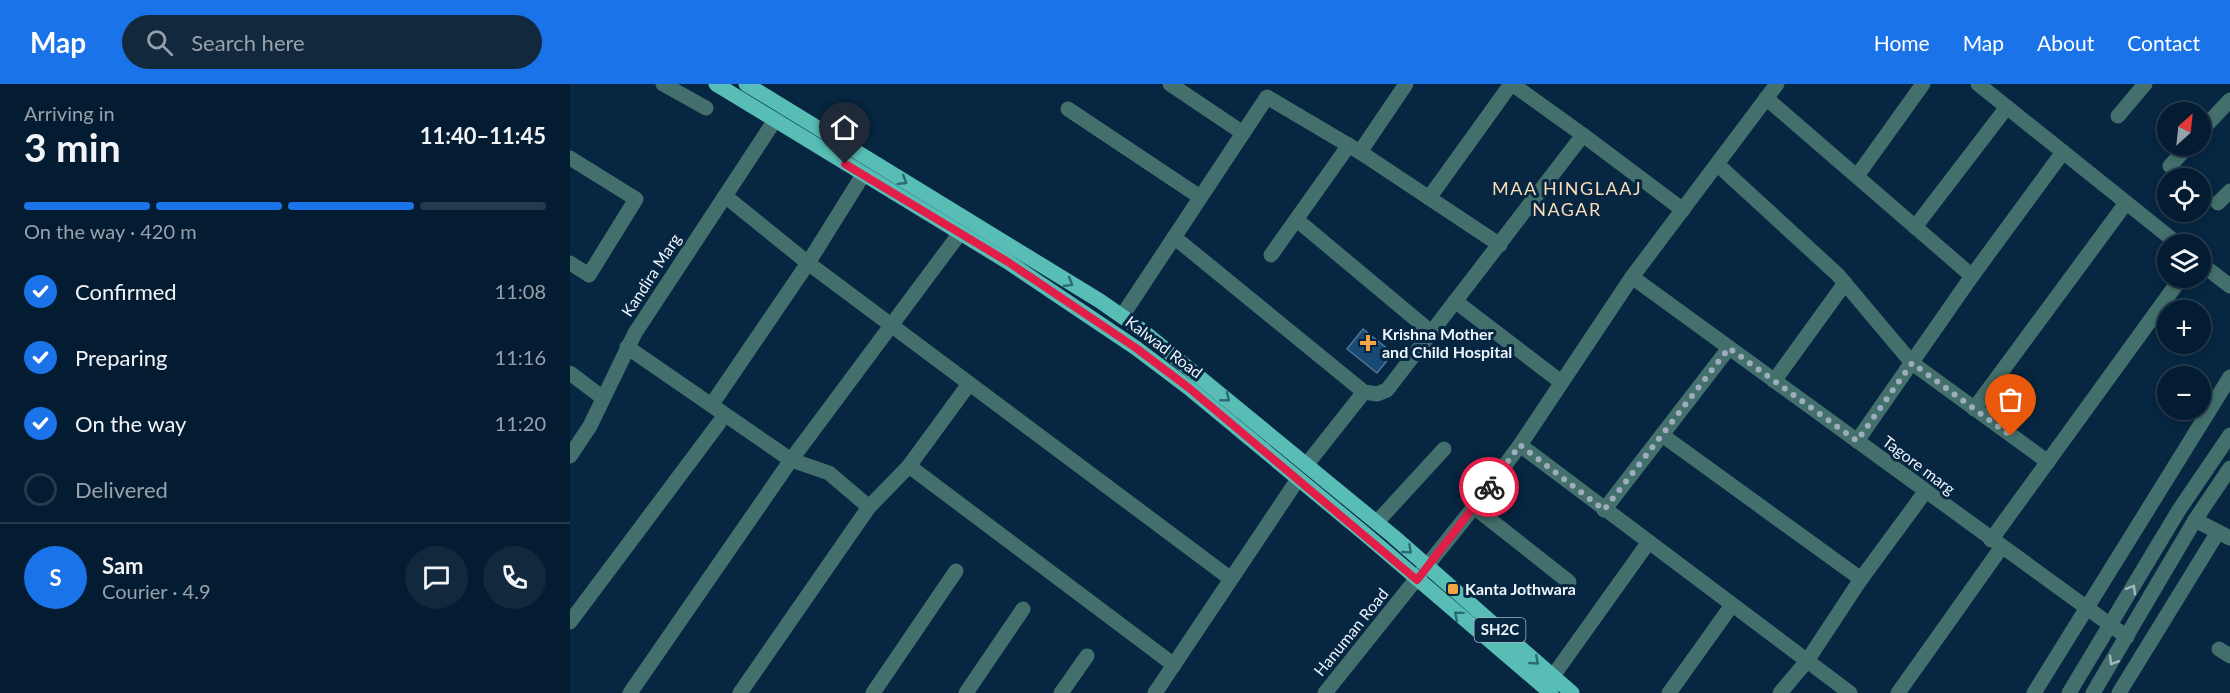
<!DOCTYPE html>
<html lang="en">
<head>
<meta charset="utf-8">
<style>
  body { margin:0; font-family:Lato,sans-serif; background:#12293d; color:#f1f3f6; height:100vh; display:flex; flex-direction:column; font-size:22px; white-space:nowrap }
  * { box-sizing:border-box; margin:0 }
  p { font-size:20px; color:#97a1ab }
  .icon { flex:none; width:33px; height:33px; fill:none; stroke:currentColor; stroke-width:2; stroke-linecap:round; stroke-linejoin:round }
  .map { position:relative; flex:1; overflow:hidden }
  .drawer { display:flex; flex-direction:column; background:#041c31; width:570px }
  .drawer>* { flex:none }
  .needle { width:39px; rotate:27deg }
  .tools { position:absolute; left:1587px; top:18px; display:grid; gap:12px }
  .tools a { display:grid; place-items:center; width:54px; height:54px; border-radius:50%; background:#041c31; box-shadow:0 3px 9px #0003,0 0 0 2px #253a4d; font-size:30px }
  .pin { position:absolute; display:grid; place-items:center; width:51px; height:51px; color:#fff; margin:-62px -26px; border-radius:50% 50% 50% 0; rotate:-45deg; box-shadow:0 0 6px #0007 }
  .pin .icon { rotate:45deg }
  .courier { position:absolute; display:grid; place-items:center; width:60px; height:60px; margin:-30px; border:4px solid #e11d48; border-radius:50%; background:#fff; color:#222; box-shadow:0 2px 8px #0007 }
  .head em { font-style:normal; font-weight:700 }
  .head div { display:flex; flex-direction:column-reverse }
  .head { display:flex; align-items:center; justify-content:space-between; height:102px; padding:0 24px }
  h1 { font-size:39px; font-weight:700; line-height:45px }
  .bar { display:grid; grid-template-columns:repeat(4,1fr); gap:9px 6px; align-content:center; height:72px; padding:0 24px }
  .bar i { height:8px; border-radius:4px; background:#253a4d }
  .bar .on { background:#1a73e8 }
  .bar p { grid-column:span 4 }
  .line { display:flex; align-items:center; gap:15px; padding:0 24px; border-top:2px solid #253a4d }
  .line div { flex:1 }
  .round { display:grid; place-items:center; flex:none; width:63px; height:63px; border-radius:32px; background:#12293d }
  ol { padding:0 24px; list-style:none }
  li { display:flex; align-items:center; gap:18px; height:66px }
  li p { margin-inline-start:auto }
  li .icon { padding:6px; border-radius:50%; background:#1a73e8; color:#fff; stroke-width:4 }
  li:last-child { color:#97a1ab }
  li i { width:33px; height:33px; border:3px solid #253a4d; border-radius:50% }
  header { display:flex; align-items:center; gap:36px; box-sizing:border-box; height:84px; padding:0 30px; background:#1a73e8; color:#fff }
  header strong { font-size:28px }
  nav { display:flex; gap:33px; margin-inline-start:auto; font-size:21px }
  .search { width:420px; height:54px; background:#12293d; display:flex; align-items:center; gap:15px; box-sizing:border-box; padding:0 21px; border-radius:33px; color:#97a1ab; font-size:22px }
  main { display:flex; flex:1; min-height:0 }
  .map>svg:first-child { display:block }
  .building { fill:#184a75; stroke:#547594; stroke-width:1.5 }
  .lines { fill:none; stroke-linecap:round; stroke-linejoin:round }
  .minor { stroke:#43706c; stroke-width:15 }
  .tertiary { stroke:#43706c; stroke-width:15 }
  .primary { stroke:#57bdb5; stroke-width:15 }
  .oneway { stroke:#2a6a75 }
  .oneway2 { stroke:#a1b9bb }
  .done { stroke:#9dadbb; stroke-width:6; stroke-dasharray:0 10.8 }
  .route { stroke:#e11d48; stroke-width:8 }
  .poi-dot { fill:#f3a442; stroke:#062641; stroke-width:2 }
  .labels { text-anchor:middle; stroke-width:6; stroke-linejoin:round; paint-order:stroke }
  .shield { fill:#062641; stroke:#a8b7c4; stroke-width:1.5 }
  .shield-label { font-size:15px; font-weight:bold; fill:#eef5fc }
  .street-label { font-size:16px; fill:#eef5fc; stroke:#062641 }
  .poi-label { font-size:16px; font-weight:bold; fill:#eef5fc; stroke:#062641; text-anchor:start }
  .neighbourhood-label { font-size:18px; letter-spacing:1.5px; fill:#fcdbb7; stroke:#062641 }
</style>
</head>
<body>
<header>
<strong>Map</strong>
<div class="search"><svg class="icon" aria-label="search" viewBox="0 0 24 24"><circle cx="10" cy="10" r="6"/><path d="M15 15l6 6"/></svg>Search here</div>
<nav><a>Home</a><a>Map</a><a>About</a><a>Contact</a></nav>
</header>
<main>
<section class="drawer">
<div class="head"><div><h1>3 min</h1><p>Arriving in</p></div><em>11:40–11:45</em></div>
<div class="bar"><i class="on"></i><i class="on"></i><i class="on"></i><i></i><p>On the way · 420 m</p></div>
<ol>
<li><svg class="icon" aria-label="check" viewBox="0 0 24 24"><path d="M5 12l5 5 9-10"/></svg>Confirmed<p>11:08</p></li>
<li><svg class="icon" aria-label="check" viewBox="0 0 24 24"><path d="M5 12l5 5 9-10"/></svg>Preparing<p>11:16</p></li>
<li><svg class="icon" aria-label="check" viewBox="0 0 24 24"><path d="M5 12l5 5 9-10"/></svg>On the way<p>11:20</p></li>
<li><i></i>Delivered</li>
</ol>
<div class="line" style="height:108px"><b class="round" style="background:#1a73e8;color:#fff">S</b><div><b>Sam</b><p>Courier · 4.9</p></div><a class="round"><svg class="icon" aria-label="chat" viewBox="0 0 24 24"><path d="M4 5h16v11H9l-5 4z"/></svg></a><a class="round"><svg class="icon" aria-label="phone" viewBox="0 0 24 24"><path d="M5 4h4l2 5-3 2q2 4 5 5l2-3 5 2v4C11 20 4 13 5 4z"/></svg></a></div>
</section>
<div class="map">
<svg width="1660" height="609" viewBox="0 0 1660 609">
  <rect width="100%" height="100%" fill="#062641"/>
  <path class="building" d="M793,245L823,269L807,289L777,265Z"/>
  <g class="lines">
    <g class="minor">
      <path d="M93,0L136,24"/>
      <path d="M600,0L673,49"/>
      <path d="M942,0L1013,51"/>
      <path d="M1408,0L1608,160"/>
      <path d="M1196,14L1402,192"/>
      <path d="M498,25L630,113"/>
      <path d="M1548,32L1575,0"/>
      <path d="M1630,48L1660,16"/>
      <path d="M790,68L836,0"/>
      <path d="M0,74L66,115L19,191L0,179"/>
      <path d="M1147,80L1268,191L1342,279L1478,378"/>
      <path d="M1600,82L1618,62"/>
      <path d="M1287,92L1353,0"/>
      <path d="M155,112L238,179L661,495"/>
      <path d="M859,114L941,0"/>
      <path d="M1648,119L1660,107"/>
      <path d="M727,136L861,248"/>
      <path d="M1345,143L1437,23"/>
      <path d="M604,153L794,308L807,310L817,306L1013,51L1113,126"/>
      <path d="M701,171L779,61"/>
      <path d="M1630,179L1660,202"/>
      <path d="M1062,193L1557,553"/>
      <path d="M885,217L991,298"/>
      <path d="M552,232L697,13L790,68L930,161"/>
      <path d="M57,263L221,376L259,389L299,423"/>
      <path d="M0,289L33,314"/>
      <path d="M1204,297L1275,199"/>
      <path d="M142,320L238,179L293,91"/>
      <path d="M1404,325L1556,119"/>
      <path d="M1092,351L1291,495"/>
      <path d="M1287,357L1402,192L1493,68"/>
      <path d="M950,361L1280,609"/>
      <path d="M0,372L20,342L65,249L205,36"/>
      <path d="M737,380L794,308"/>
      <path d="M339,382L604,581"/>
      <path d="M904,423L999,498"/>
      <path d="M1034,426L1159,264"/>
      <path d="M1625,436L1660,454"/>
      <path d="M807,438L874,365"/>
      <path d="M1421,456L1611,194"/>
      <path d="M0,538L149,339"/>
      <path d="M1649,565L1660,572"/>
      <path d="M983,592L1078,459"/>
      <path d="M60,609L221,376L390,149"/>
      <path d="M170,609L299,423L339,382L399,300"/>
      <path d="M303,609L386,487"/>
      <path d="M396,609L453,525"/>
      <path d="M491,609L517,572"/>
      <path d="M585,609L728,395"/>
      <path d="M1099,609L1162,521"/>
      <path d="M1210,609L1237,577L1291,495L1355,408"/>
      <path d="M1328,609L1431,464"/>
      <path d="M1464,609L1660,293"/>
      <path d="M1549,609L1648,448"/>
    </g>
    <g class="tertiary">
      <path d="M755,609L904,423L950,361L1062,193L1207,0"/>
      <path d="M1499,609L1609,426L1660,351"/>
      <path d="M1523,609L1625,436L1660,384"/>
    </g>
    <g class="primary">
      <path d="M146,0L438,178L566,264L619,304L795,450L981,609"/>
      <path d="M176,0L530,217L573,247L823,452L1002,609"/>
    </g>
  </g>
  <defs><path id="oneway-chevron" d="M-2-3.5L2.5 0L-2 3.5" fill="none" stroke-width="1.6" stroke-linecap="round" stroke-linejoin="round" transform="scale(1.5)"/></defs>
  <g class="oneway">
    <use href="#oneway-chevron" transform="translate(333 97) rotate(32)"/>
    <use href="#oneway-chevron" transform="translate(499 199) rotate(31)"/>
    <use href="#oneway-chevron" transform="translate(656 314) rotate(39)"/>
    <use href="#oneway-chevron" transform="translate(838 466) rotate(42)"/>
    <use href="#oneway-chevron" transform="translate(888 531) rotate(-140)"/>
    <use href="#oneway-chevron" transform="translate(965 577) rotate(41)"/>
  </g>
  <g class="oneway2">
    <use href="#oneway-chevron" transform="translate(1562 505) rotate(-59)"/>
    <use href="#oneway-chevron" transform="translate(1543 577) rotate(121)"/>
  </g>
  <g class="lines">
    <path class="done" d="M919,403L950,361L1034,426L1159,264L1287,357L1342,279L1441,352"/>
    <path class="route" d="M275,80L438,178L566,264L619,304L847,496L919,403"/>
  </g>
  <g class="poi-dot">
    <path d="M795 250h6v6h6v6h-6v6h-6v-6h-6v-6h6z"/>
    <rect x="877" y="499" width="12" height="12" rx="3"/>
  </g>
  <g class="labels">
    <rect class="shield" x="904.5" y="534" width="51" height="24" rx="4.5"/>
    <g class="shield-label">
      <text x="930" y="551">SH2C</text>
    </g>
    <g class="street-label">
      <text transform="translate(81 191) rotate(-57)" y="6">Kandira Marg</text>
      <text transform="translate(594 263) rotate(37)" y="6">Kalwad Road</text>
      <text transform="translate(1349 381) rotate(37)" y="6">Tagore marg</text>
      <text transform="translate(781 548) rotate(-51)" y="6">Hanuman Road</text>
    </g>
    <g class="poi-label">
      <text x="812" y="256">Krishna Mother<tspan x="812" dy="18">and Child Hospital</tspan></text>
      <text x="895" y="511">Kanta Jothwara</text>
    </g>
    <g class="neighbourhood-label">
      <text x="997" y="111">MAA HINGLAAJ<tspan x="997" dy="21">NAGAR</tspan></text>
    </g>
  </g>
</svg>
<div class="tools">
<a><svg class="needle" viewBox="-14 -14 28 28"><path d="M0-13l5 13h-10z" fill="#e53935"/><path d="M0 13l5-13h-10z" fill="#97a1ab"/></svg></a>
<a><svg class="icon" aria-label="locate" viewBox="0 0 24 24"><circle cx="12" cy="12" r="6"/><path d="M12 2v4M12 18v4M2 12h4M18 12h4"/></svg></a>
<a><svg class="icon" aria-label="layers" viewBox="0 0 24 24"><path d="M12 4l9 5-9 5-9-5zM3 14l9 5 9-5"/></svg></a>
<a>+</a>
<a>−</a>
</div>
<div class="pin" style="left:1441px;top:352px;background:#ea580c"><svg class="icon" aria-label="bag" viewBox="0 0 24 24"><path d="M5 8h14l-1 12H6zM9 8a3 3 0 0 1 6 0"/></svg></div>
<div class="pin" style="left:275px;top:80px;background:#1f2937"><svg class="icon" aria-label="home" viewBox="0 0 24 24"><path d="M3 11l9-7 9 7M6 9v11h12V9"/></svg></div>
<div class="courier" style="left:919px;top:403px"><svg class="icon" aria-label="bike" viewBox="0 0 24 24"><circle cx="6" cy="16" r="4"/><circle cx="18" cy="16" r="4"/><path d="M6 16l4-8h5l3 8M10 8l3 8H6M13 5h3"/></svg></div>
</div>
</main>
</body>
</html>
